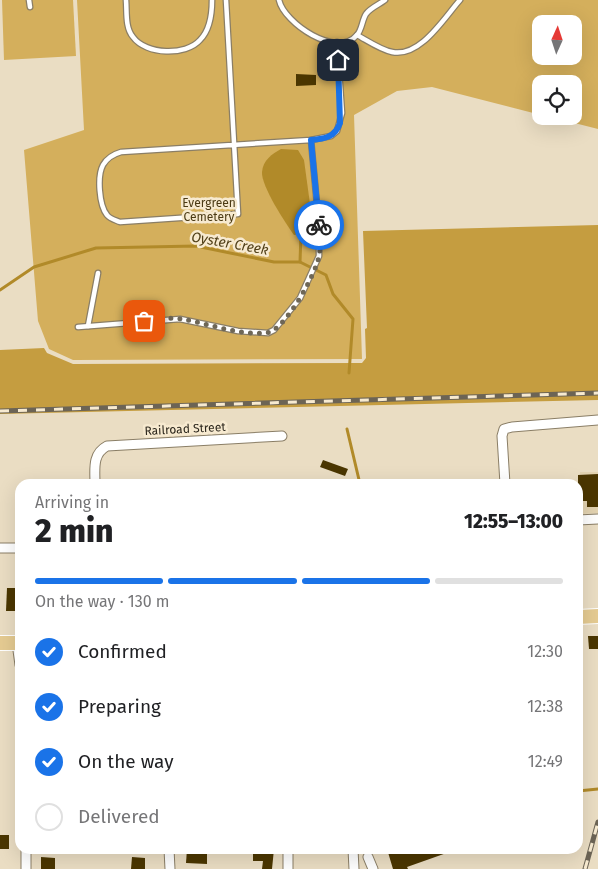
<!DOCTYPE html>
<html lang="en">
<head>
<meta charset="utf-8">
<style>
  body { margin:0; font-family:"Fira Sans",sans-serif; background:#f2f2f2; color:#202124; height:100vh; display:flex; flex-direction:column; font-size:19px; white-space:nowrap }
  * { box-sizing:border-box; margin:0 }
  p { font-size:16px; color:#757577 }
  .icon { flex:none; width:28px; height:28px; fill:none; stroke:currentColor; stroke-width:2; stroke-linecap:round; stroke-linejoin:round }
  .map { position:relative; flex:1; overflow:hidden }
  .sheet { position:absolute; left:15px; top:479px; width:568px; height:375px; display:flex; flex-direction:column; background:#fff; border-radius:15px; box-shadow:0 5px 20px #0002 }
  .sheet>* { flex:none }
  .needle { width:32px; rotate:3deg }
  .buttons { position:absolute; left:532px; top:15px; display:grid; gap:10px }
  .buttons a { display:grid; place-items:center; width:50px; height:50px; border-radius:10px; background:#fff; box-shadow:0 5px 20px #0002; font-size:25px }
  .pin { position:absolute; display:grid; place-items:center; width:42px; height:42px; color:#fff; margin:-21px; border-radius:10px; box-shadow:0 2px 8px #0006 }
  .courier { position:absolute; display:grid; place-items:center; width:50px; height:50px; margin:-25px; border:4px solid #1a73e8; border-radius:50%; background:#fff; color:#222; box-shadow:0 1px 6px #0007 }
  .headline em { font-style:normal; font-weight:800 }
  .headline div { display:flex; flex-direction:column-reverse }
  .headline { display:flex; align-items:center; justify-content:space-between; height:85px; padding:0 20px }
  h1 { font-size:32px; font-weight:800; line-height:38px }
  .bar { display:grid; grid-template-columns:repeat(4,1fr); gap:8px 5px; align-content:center; height:60px; padding:0 20px }
  .bar i { height:6px; border-radius:4px; background:#e0e0e0 }
  .bar .active { background:#1a73e8 }
  .bar p { grid-column:span 4 }
  ol { padding:0 20px; list-style:none }
  li { display:flex; align-items:center; gap:15px; height:55px }
  li p { margin-inline-start:auto }
  li .icon { padding:5px; border-radius:50%; background:#1a73e8; color:#fff; stroke-width:4 }
  li:last-child { color:#757577 }
  li i { width:28px; height:28px; border:2px solid #e0e0e0; border-radius:50% }
  .map>svg:first-child { display:block }
  .built { fill:#e2d2b0 }
  .green { fill:#d4af5c; fill-rule:evenodd }
  .forest { fill:#c59d40 }
  .water { fill:#b18a29 }
  .lines { fill:none; stroke-linecap:round; stroke-linejoin:round }
  .stream { stroke:#b18a29; stroke-width:3 }
  .building { fill:#4b3600 }
  .service-casing { stroke:#8a7e66; stroke-width:7 }
  .minor-casing { stroke:#8a7e66; stroke-width:11 }
  .primary-casing { stroke:#fff; stroke-width:16 }
  .service { stroke:#fff; stroke-width:4.5 }
  .minor { stroke:#fff; stroke-width:9 }
  .primary { stroke:#e5cb92; stroke-width:14 }
  .rail-casing { stroke:#6c6455; stroke-width:5 }
  .rail { stroke:#f7ead0; stroke-width:3; stroke-dasharray:9; stroke-linecap:butt }
  .done { stroke:#6e6757; stroke-width:5; stroke-dasharray:0 9 }
  .route { stroke:#1a73e8; stroke-width:6 }
  .labels { text-anchor:middle; stroke-width:5; stroke-linejoin:round; paint-order:stroke }
  .park-label { font-size:12px; fill:#4b3a14; stroke:#f7ead0 }
  .street-label { font-size:12px; fill:#2c271d; stroke:#f7ead0 }
  .water-label { font-size:14px; font-style:italic; fill:#514019; stroke:#f7ead0 }
</style>
</head>
<body>
<div class="map">
<svg width="598" height="869" viewBox="0 0 598 869">
  <rect width="100%" height="100%" fill="#eaddc3"/>
  <path class="built" d="M580,472H598V513L580,514Z"/>
  <g class="green">
    <path d="M2,0H73L76,56L4,60Z"/>
    <path d="M77,0H598V129L547,116H574V84H541V115L432,87L397,91L354,115L362,359L73,360L49,349L38,321L24,150L84,130ZM541,24H574V56H541Z"/>
  </g>
  <path class="forest" d="M598,225V400L0,414V350L44,348L47,353L73,364L362,363L366,358L365,329L367,328L363,231Z"/>
  <path class="water" d="M281,149L298,150L304,160L313,226L307,233L294,235C286,224 261,186 262,172C263,160 272,154 281,149Z"/>
  <g class="lines">
    <g class="stream">
      <path d="M300,262L301,234"/>
      <path d="M0,290L34,267L96,248L196,246L274,262H300L326,275L333,294L353,319L349,373"/>
      <path d="M347,429L360,484"/>
      <path d="M578,791L598,789"/>
    </g>
  </g>
  <g class="building">
    <path d="M296,74L316,75V85L296,86Z"/>
    <path d="M323,460L348,469L345,476L320,467Z"/>
    <path d="M598,474V507H587V501H578V475Z"/>
    <path d="M7,588H18L17,611H6Z"/>
    <path d="M588,636H598V649H589Z"/>
    <rect x="0" y="835" width="9" height="14"/>
    <path d="M187,849H207V864L186,863Z"/>
    <path d="M253,849H274L272,869H262L263,861H253Z"/>
    <path d="M387,849H454L455,850L407,867L408,869H393Z"/>
    <path d="M41,857L55,858V869H41Z"/>
    <path d="M132,857L145,858V869H131Z"/>
  </g>
  <g class="lines">
    <defs>
      <g id="service">
        <path d="M29,0L30,7"/>
        <path d="M126,0C127,12 125,28 133,37C146,55 186,56 200,40C210,30 212,13 212,0"/>
        <path d="M226,0L238,214L120,222C115,220 110,219 107,215C99,205 97,176 103,165C107,158 114,154 121,152L311,140L331,136L337,131L342,113L337,42"/>
        <path d="M279,0C284,23 337,59 357,35C362,30 362,20 366,14C370,8 380,4 385,0"/>
        <path d="M357,35C368,41 381,50 392,52C420,58 444,18 460,0"/>
        <path d="M88,326L98,273"/>
        <path d="M78,327L180,319L238,331L268,333L274,330L300,298L319,256V227L311,140"/>
      </g>
      <g id="minor">
        <path d="M95,484C95,469 92,454 107,446L282,436"/>
        <path d="M505,484L502,436L504,429L512,427L598,420"/>
        <path d="M578,520L598,519"/>
        <path d="M0,548H20"/>
        <path d="M17,643L20,665"/>
        <path d="M26,849V869"/>
        <path d="M169,849L170,869"/>
        <path d="M353,849L354,869"/>
        <path d="M368,857L373,869"/>
        <path d="M288,869V849"/>
      </g>
      <g id="primary">
        <path d="M578,617L598,616"/>
        <path d="M0,643H20"/>
      </g>
    </defs>
    <use href="#service" class="service-casing"/>
    <use href="#minor" class="minor-casing"/>
    <use href="#primary" class="primary-casing"/>
    <use href="#service" class="service"/>
    <use href="#minor" class="minor"/>
    <use href="#primary" class="primary"/>
    <defs>
      <g id="rail">
        <path d="M0,411L598,393"/>
        <path d="M585,869L598,822"/>
      </g>
    </defs>
    <use href="#rail" class="rail-casing"/>
    <use href="#rail" class="rail"/>
  </g>
  <g class="lines">
    <path class="done" d="M144,321C156,320 170,317 182,319C209,324 238,335 266,333C284,332 316,274 319,256C321,246 320,235 319,225"/>
    <path class="route" d="M319,225L311,140C325,139 335,137 340,123L338,60"/>
  </g>
  <g class="labels">
    <g class="park-label">
      <text x="209" y="207">Evergreen<tspan x="209" dy="14">Cemetery</tspan></text>
    </g>
    <g class="street-label">
      <text transform="translate(185 429) rotate(-3)" y="4">Railroad Street</text>
    </g>
    <g class="water-label">
      <text transform="translate(230 243) rotate(10)" y="5">Oyster Creek</text>
    </g>
  </g>
</svg>
<div class="buttons">
<a><svg class="needle" viewBox="-14 -14 28 28"><path d="M0-13l5 13h-10z" fill="#e53935"/><path d="M0 13l5-13h-10z" fill="#757577"/></svg></a>
<a><svg class="icon" aria-label="locate" viewBox="0 0 24 24"><circle cx="12" cy="12" r="6"/><path d="M12 2v4M12 18v4M2 12h4M18 12h4"/></svg></a>
</div>
<div class="pin" style="left:144px;top:321px;background:#ea580c"><svg class="icon" aria-label="bag" viewBox="0 0 24 24"><path d="M5 8h14l-1 12H6zM9 8a3 3 0 0 1 6 0"/></svg></div>
<div class="pin" style="left:338px;top:60px;background:#1f2937"><svg class="icon" aria-label="home" viewBox="0 0 24 24"><path d="M3 11l9-7 9 7M6 9v11h12V9"/></svg></div>
<div class="courier" style="left:319px;top:225px"><svg class="icon" aria-label="bike" viewBox="0 0 24 24"><circle cx="6" cy="16" r="4"/><circle cx="18" cy="16" r="4"/><path d="M6 16l4-8h5l3 8M10 8l3 8H6M13 5h3"/></svg></div>
<section class="sheet">
<div class="headline"><div><h1>2 min</h1><p>Arriving in</p></div><em>12:55–13:00</em></div>
<div class="bar"><i class="active"></i><i class="active"></i><i class="active"></i><i></i><p>On the way · 130 m</p></div>
<ol>
<li><svg class="icon" aria-label="check" viewBox="0 0 24 24"><path d="M5 12l5 5 9-10"/></svg>Confirmed<p>12:30</p></li>
<li><svg class="icon" aria-label="check" viewBox="0 0 24 24"><path d="M5 12l5 5 9-10"/></svg>Preparing<p>12:38</p></li>
<li><svg class="icon" aria-label="check" viewBox="0 0 24 24"><path d="M5 12l5 5 9-10"/></svg>On the way<p>12:49</p></li>
<li><i></i>Delivered</li>
</ol>
</section>
</div>
</body>
</html>
